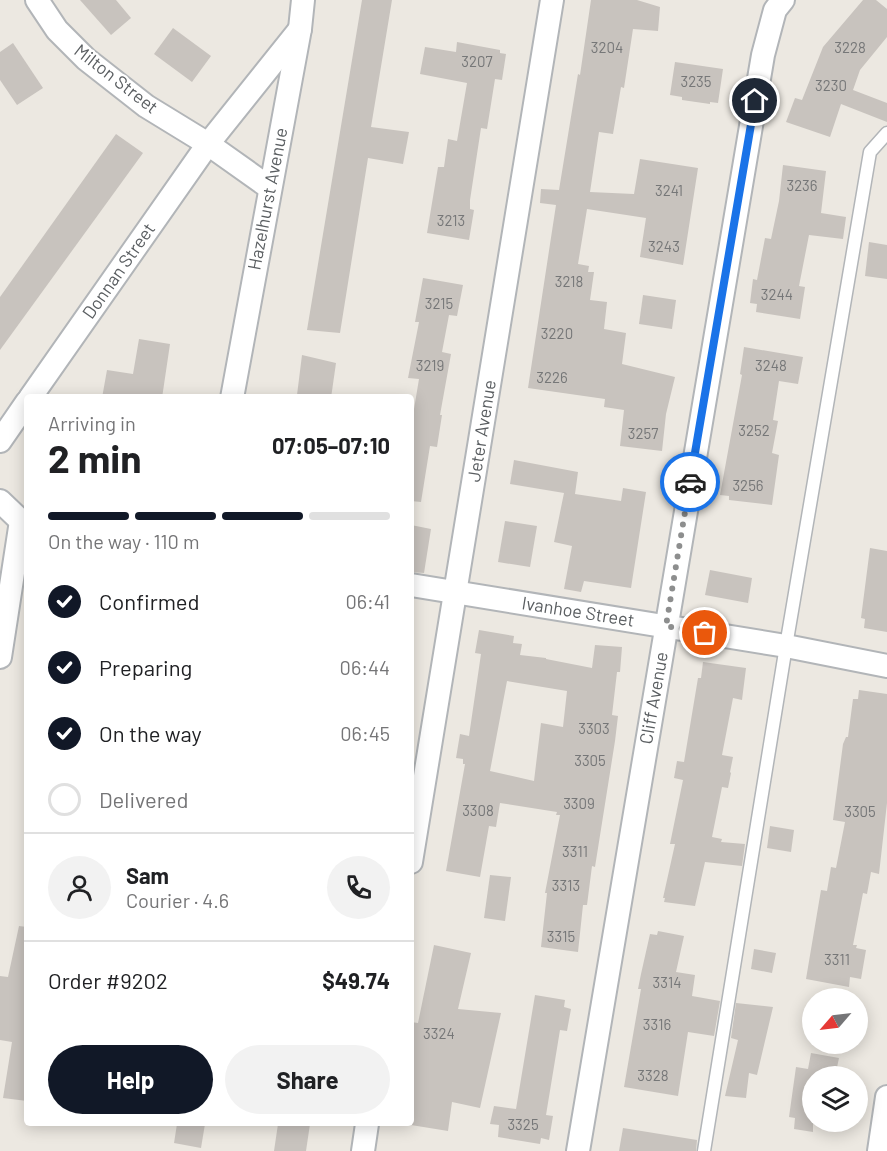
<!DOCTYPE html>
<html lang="en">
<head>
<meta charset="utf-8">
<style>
  body { margin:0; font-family:Barlow,sans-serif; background:#f2f2f2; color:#202124; height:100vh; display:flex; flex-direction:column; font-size:22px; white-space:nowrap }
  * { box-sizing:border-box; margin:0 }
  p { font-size:20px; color:#757577 }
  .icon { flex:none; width:33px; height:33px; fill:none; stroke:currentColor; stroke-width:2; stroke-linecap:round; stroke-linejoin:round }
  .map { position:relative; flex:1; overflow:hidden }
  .sheet { position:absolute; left:24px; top:394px; width:390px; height:732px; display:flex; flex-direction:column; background:#fff; border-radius:6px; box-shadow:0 3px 15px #0003 }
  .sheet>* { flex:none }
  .needle { width:39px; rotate:242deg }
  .tools { position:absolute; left:802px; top:988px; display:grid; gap:12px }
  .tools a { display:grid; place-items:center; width:66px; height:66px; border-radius:50%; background:#fff; box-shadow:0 3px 15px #0003; font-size:30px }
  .pin { position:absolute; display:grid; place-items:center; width:51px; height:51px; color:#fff; margin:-26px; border:3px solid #fff; border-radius:50%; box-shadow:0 2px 6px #0007 }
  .courier { position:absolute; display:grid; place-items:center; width:60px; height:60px; margin:-30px; border:4px solid #1a73e8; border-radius:50%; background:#fff; color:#222; box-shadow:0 2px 8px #0007 }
  .overview em { font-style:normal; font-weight:700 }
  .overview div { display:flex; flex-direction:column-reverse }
  .overview { display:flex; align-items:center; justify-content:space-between; height:102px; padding:0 24px }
  h1 { font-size:39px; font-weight:700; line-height:45px }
  .bar { display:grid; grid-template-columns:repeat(4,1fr); gap:9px 6px; align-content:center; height:72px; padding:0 24px }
  .bar i { height:8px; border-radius:4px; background:#e0e0e0 }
  .bar .selected { background:#111827 }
  .bar p { grid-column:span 4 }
  .line { display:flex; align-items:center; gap:15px; padding:0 24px; border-top:2px solid #e0e0e0 }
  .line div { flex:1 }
  .round { display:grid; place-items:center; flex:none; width:63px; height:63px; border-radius:32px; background:#f2f2f2 }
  ol { padding:0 24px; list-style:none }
  li { display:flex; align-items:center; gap:18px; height:66px }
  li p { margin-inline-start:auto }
  li .icon { padding:6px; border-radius:50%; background:#111827; color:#fff; stroke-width:4 }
  li:last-child { color:#757577 }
  li i { width:33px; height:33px; border:3px solid #e0e0e0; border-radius:50% }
  .primary-button { display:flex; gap:12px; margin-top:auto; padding:12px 24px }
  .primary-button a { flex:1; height:69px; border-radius:36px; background:#111827; color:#fff; font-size:24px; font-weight:700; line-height:69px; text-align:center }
  .primary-button a+a { background:#f2f2f2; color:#202124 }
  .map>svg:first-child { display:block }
  .building { fill:#c8c3be; fill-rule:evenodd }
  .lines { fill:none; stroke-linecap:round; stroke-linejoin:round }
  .lane-casing { stroke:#b2b5b8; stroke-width:15 }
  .street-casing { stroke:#b2b5b8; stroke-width:26 }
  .lane { stroke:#fff; stroke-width:12 }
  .street { stroke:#fff; stroke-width:22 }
  .done { stroke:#8d8e8e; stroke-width:6; stroke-dasharray:0 10.8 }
  .route { stroke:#1a73e8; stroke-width:8 }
  .labels { text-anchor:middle; stroke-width:4.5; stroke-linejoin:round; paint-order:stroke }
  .number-label { font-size:15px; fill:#767778 }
  .street-label { font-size:18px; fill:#5a5e61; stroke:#fff }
</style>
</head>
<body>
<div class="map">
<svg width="887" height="1151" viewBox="0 0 887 1151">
  <rect width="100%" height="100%" fill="#ece8e1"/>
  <g class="building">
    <path d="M80,0H116L131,18L111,35Z"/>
    <path d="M362,0H392L371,127L409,132L403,164L368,158L340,333L307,330Z"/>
    <path d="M591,0H637L660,7L658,31L633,29L624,88L621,87L613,134L599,132L590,192L634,194L640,159L698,168L683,265L640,257L646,218L587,209L578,264L589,266L588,272H594L590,300L607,302L604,329L626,333L622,364L675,377L666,414L662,451L620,446L624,410L604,407L605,399L528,388L556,205L540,203L541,189L559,190L578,74L580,75Z"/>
    <path d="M863,0H876L887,9V37L860,70L853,90L887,103V122L841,104L830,137L786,122L795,98L802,100L823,47Z"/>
    <path d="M173,28L211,56L192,82L154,54Z"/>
    <path d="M457,42L500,50V53L506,54L502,80L495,79L487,129L481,128L470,200V209L474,210L469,240L427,233L438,167H444L448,139L457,141L467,83L420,74L425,47L456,52Z"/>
    <path d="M13,43L43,88L17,105L0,80V52Z"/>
    <path d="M675,62L723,69L718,103L710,102V104L682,100V97L670,95Z"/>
    <path d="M116,134L143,153L0,350V297Z"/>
    <path d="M783,165L826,171L821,213L846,217L843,239L809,235L799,286L805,287L800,319L756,312L757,304L750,303L753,279L757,280L765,238L771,239L779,201Z"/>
    <path d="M869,242L887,245V279L865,276Z"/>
    <path d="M423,278L463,285L457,316L449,315L442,352L451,354L440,415H442L437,447L430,446L421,502L411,501V427L419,379L408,378L419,322H415Z"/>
    <path d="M643,295L676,300L672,329L639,324Z"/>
    <path d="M139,339L170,344L162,398H102L107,370L133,374Z"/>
    <path d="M744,347L803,357L798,384L779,381L773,420L778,421L772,453L779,455L772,505L729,500V496L720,495L742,375L740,374Z"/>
    <path d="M302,355L336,363L331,398L297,395Z"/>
    <path d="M514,460L578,472L575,494L621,501L623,488L646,492L631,588L584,581L581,592L564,589L572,546L554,542L564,493L510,484Z"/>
    <path d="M505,521L537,526L530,567L498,562Z"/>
    <path d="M411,525L431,529L424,573L411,572Z"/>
    <path d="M870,548L887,551V632L864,628L865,619L861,618Z"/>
    <path d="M710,570L752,578L748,603L705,595Z"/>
    <path d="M479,630L514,636L513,643L522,644L520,655L546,658V659L592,668L595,645L622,647L620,672H617L612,715L618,716L615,741L595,867L592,866L587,905H583L578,952L541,947L547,893H545L560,815H556L557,812L500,803L496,827L489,826L480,877L446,871L465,764H463V759L456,758L460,734L469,736L481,654L475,653ZM507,681L567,691L563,727L541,723L534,781L490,771Z"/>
    <path d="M703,662L746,668L742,700L733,698L722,755L733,757L730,772L731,773L728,788L722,787L712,837L722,839L721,842L745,844L742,866L705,862L695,906L664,902L665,898H663L675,844H670L683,780L674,778L677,761L684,762L698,678H701Z"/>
    <path d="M859,690L887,694V803L879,874L871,872L867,894L863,893L853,945H857L856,948L866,950L861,979L850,977L849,987L806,979L821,890L827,891L831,867L836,868L845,822L833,820L843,744L846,737H848L853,699H858Z"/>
    <path d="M770,826L794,830L791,852L767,848Z"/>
    <path d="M490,875L511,877L505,921L484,918Z"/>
    <path d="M19,926L27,927V1101L3,1098L12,1042L0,1040V976L8,977Z"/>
    <path d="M658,931L684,936L676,972L695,975L692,996L720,1001L714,1036L688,1032L678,1096L624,1087L641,989H638L641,974L650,934L657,935Z"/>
    <path d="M434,945L471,953L458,1009L501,1013L480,1108L452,1102L448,1131L411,1125V1022L418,1023Z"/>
    <path d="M754,949L776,953L772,973L751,969Z"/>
    <path d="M535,995L565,1000L564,1007L571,1009L567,1031L560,1030L546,1115L553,1116L549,1140L541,1138L540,1144L498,1137L499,1125L490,1124L494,1106L516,1109Z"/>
    <path d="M736,1003L773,1007L757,1075L749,1073L746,1098L725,1096L738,1040L731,1038Z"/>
    <path d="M811,1053L839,1058L835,1077H813V1132L794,1129L795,1118L789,1117L796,1067L808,1069Z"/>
    <path d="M177,1124H205L201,1148L174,1143Z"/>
    <path d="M278,1124H310L306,1151H274Z"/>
    <path d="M623,1128L697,1140L696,1151H619Z"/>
  </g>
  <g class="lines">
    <defs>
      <path id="lane" d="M704,1151L786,646L870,152L887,133"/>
      <g id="street">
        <path d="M37,0L57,30L86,59L146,106L208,144L270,188"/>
        <path d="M30,398L208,144L300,29"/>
        <path d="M232,398L300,29L303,0"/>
        <path d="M0,441L27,402"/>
        <path d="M0,501L21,521L27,522"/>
        <path d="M411,585L786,646L887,666"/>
        <path d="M0,657L21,521"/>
        <path d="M411,862L552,0"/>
        <path d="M363,1151L367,1124"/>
        <path d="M578,1151L763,55L775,10L783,0"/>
        <path d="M879,1151L887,1097"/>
      </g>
    </defs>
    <use href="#lane" class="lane-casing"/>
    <use href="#street" class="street-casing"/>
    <use href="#lane" class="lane"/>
    <use href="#street" class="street"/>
  </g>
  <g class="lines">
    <path class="done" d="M690,482L666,626L705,633"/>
    <path class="route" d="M690,482L755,101"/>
  </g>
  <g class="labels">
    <g class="number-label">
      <text x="607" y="53">3204</text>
      <text x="850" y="53">3228</text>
      <text x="477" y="67">3207</text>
      <text x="696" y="87">3235</text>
      <text x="831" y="91">3230</text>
      <text x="802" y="191">3236</text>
      <text x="669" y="196">3241</text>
      <text x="451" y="226">3213</text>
      <text x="664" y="252">3243</text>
      <text x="569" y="287">3218</text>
      <text x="777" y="300">3244</text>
      <text x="439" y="309">3215</text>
      <text x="557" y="339">3220</text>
      <text x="430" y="371">3219</text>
      <text x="771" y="371">3248</text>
      <text x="552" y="383">3226</text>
      <text x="754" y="436">3252</text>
      <text x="643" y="439">3257</text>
      <text x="748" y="491">3256</text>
      <text x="594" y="734">3303</text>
      <text x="590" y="766">3305</text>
      <text x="579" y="809">3309</text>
      <text x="478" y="816">3308</text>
      <text x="860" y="817">3305</text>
      <text x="575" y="857">3311</text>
      <text x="566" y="891">3313</text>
      <text x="561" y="942">3315</text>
      <text x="837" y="965">3311</text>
      <text x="667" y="988">3314</text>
      <text x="657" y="1030">3316</text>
      <text x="439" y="1039">3324</text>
      <text x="653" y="1081">3328</text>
      <text x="523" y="1130">3325</text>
    </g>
    <g class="street-label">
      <text transform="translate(116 79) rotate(38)" y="6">Milton Street</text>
      <text transform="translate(268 199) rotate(-79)" y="6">Hazelhurst Avenue</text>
      <text transform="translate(119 271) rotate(-55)" y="6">Donnan Street</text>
      <text transform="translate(482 431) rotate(-81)" y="6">Jeter Avenue</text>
      <text transform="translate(578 612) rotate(9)" y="6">Ivanhoe Street</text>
      <text transform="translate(654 698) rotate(-80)" y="6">Cliff Avenue</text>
    </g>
  </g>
</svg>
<div class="tools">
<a><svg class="needle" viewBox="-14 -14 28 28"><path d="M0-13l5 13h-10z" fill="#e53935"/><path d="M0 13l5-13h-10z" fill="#757577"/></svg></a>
<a><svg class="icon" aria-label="layers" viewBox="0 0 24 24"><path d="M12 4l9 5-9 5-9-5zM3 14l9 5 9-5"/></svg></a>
</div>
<div class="pin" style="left:705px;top:633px;background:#ea580c"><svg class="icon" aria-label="bag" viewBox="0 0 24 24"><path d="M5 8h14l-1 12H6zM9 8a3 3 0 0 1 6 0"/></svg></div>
<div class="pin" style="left:755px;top:101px;background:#1f2937"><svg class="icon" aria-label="home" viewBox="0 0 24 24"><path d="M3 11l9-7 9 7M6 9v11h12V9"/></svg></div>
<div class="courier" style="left:690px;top:482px"><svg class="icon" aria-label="car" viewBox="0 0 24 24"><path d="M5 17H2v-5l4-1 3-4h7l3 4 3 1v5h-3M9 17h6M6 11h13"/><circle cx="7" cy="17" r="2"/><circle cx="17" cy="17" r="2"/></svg></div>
<section class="sheet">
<div class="overview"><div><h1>2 min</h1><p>Arriving in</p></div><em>07:05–07:10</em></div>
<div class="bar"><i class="selected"></i><i class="selected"></i><i class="selected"></i><i></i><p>On the way · 110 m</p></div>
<ol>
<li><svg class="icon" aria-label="check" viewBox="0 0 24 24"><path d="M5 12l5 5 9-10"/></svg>Confirmed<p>06:41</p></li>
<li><svg class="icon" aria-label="check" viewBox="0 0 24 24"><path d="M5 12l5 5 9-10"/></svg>Preparing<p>06:44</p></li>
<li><svg class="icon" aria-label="check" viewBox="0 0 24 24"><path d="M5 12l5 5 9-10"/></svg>On the way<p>06:45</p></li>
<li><i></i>Delivered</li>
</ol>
<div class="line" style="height:108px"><a class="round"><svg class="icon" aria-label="person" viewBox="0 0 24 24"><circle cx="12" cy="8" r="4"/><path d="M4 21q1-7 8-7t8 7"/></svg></a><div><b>Sam</b><p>Courier · 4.6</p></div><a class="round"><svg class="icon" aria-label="phone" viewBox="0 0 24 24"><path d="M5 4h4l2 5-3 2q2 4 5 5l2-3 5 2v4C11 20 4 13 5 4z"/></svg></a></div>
<div class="line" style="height:78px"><div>Order #9202</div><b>$49.74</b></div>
<div class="primary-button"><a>Help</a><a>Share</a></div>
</section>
</div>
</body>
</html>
